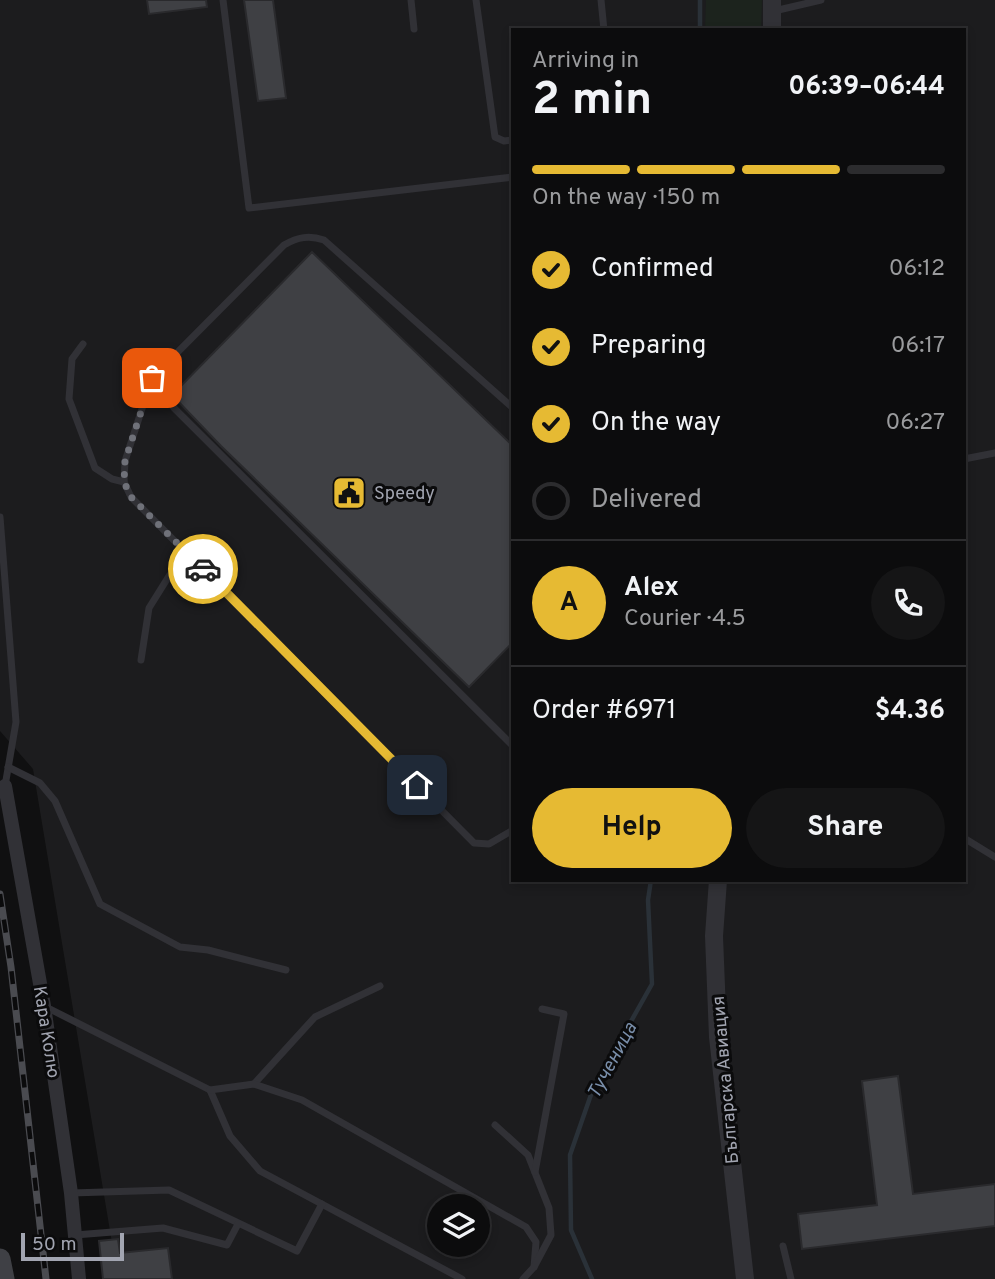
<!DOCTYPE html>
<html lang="en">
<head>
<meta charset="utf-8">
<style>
  body { margin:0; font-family:Overpass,sans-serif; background:#151516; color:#f1f3f6; height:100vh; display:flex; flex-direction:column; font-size:26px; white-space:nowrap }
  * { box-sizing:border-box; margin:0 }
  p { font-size:23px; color:#9a9b9d }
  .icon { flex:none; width:38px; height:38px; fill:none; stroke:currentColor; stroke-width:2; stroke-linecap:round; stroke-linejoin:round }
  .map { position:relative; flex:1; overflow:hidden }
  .details { position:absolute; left:511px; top:28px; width:455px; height:854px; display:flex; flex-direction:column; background:#0c0c0d; border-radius:0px; box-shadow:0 4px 10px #0003,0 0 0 2px #2c2c2e }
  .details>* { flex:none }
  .tools { position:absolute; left:427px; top:1194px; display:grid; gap:14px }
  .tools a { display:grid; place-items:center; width:63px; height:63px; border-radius:50%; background:#0c0c0d; box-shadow:0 4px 10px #0003,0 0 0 2px #2c2c2e; font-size:35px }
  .scale { position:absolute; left:21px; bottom:18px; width:103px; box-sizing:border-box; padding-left:7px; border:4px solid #a2a5b1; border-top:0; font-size:19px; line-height:24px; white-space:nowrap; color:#a2a5b1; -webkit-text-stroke:5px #0b0b0c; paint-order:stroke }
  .pin { position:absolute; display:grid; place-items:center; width:60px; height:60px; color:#fff; margin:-30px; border-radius:14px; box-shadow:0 4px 10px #0006 }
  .courier { position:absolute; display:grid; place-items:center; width:70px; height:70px; margin:-35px; border:5px solid #e6ba33; border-radius:50%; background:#fff; color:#222; box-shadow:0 2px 9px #0007 }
  .headline em { font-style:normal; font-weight:700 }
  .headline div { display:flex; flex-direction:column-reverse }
  .headline { display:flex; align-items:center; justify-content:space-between; height:119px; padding:0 21px }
  h1 { font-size:46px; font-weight:700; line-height:52px }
  .bar { display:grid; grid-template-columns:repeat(4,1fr); gap:10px 7px; align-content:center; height:84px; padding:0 21px }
  .bar i { height:9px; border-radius:5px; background:#2c2c2e }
  .bar .selected { background:#e6ba33 }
  .bar p { grid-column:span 4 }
  .line { display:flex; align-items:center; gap:18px; padding:0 21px; border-top:2px solid #2c2c2e }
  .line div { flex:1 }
  .round { display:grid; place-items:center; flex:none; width:74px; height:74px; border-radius:37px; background:#151516 }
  ol { padding:0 21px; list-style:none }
  li { display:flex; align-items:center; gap:21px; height:77px }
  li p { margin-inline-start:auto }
  li .icon { padding:7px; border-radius:50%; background:#e6ba33; color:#111; stroke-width:4 }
  li:last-child { color:#9a9b9d }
  li i { width:38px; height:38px; border:4px solid #2c2c2e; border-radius:50% }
  .primary-button { display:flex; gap:14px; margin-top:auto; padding:14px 21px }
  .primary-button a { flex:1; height:80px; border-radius:42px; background:#e6ba33; color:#111; font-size:28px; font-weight:700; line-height:80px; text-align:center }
  .primary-button a+a { background:#151516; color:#f1f3f6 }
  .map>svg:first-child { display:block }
  .built { fill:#1c1c1e; fill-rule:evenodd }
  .green { fill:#1c231d }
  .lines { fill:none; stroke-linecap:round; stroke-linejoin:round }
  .stream { stroke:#2a3138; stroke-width:4.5 }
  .building { fill:#3f4044; stroke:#2a2a2d; stroke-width:2 }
  .service { stroke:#313136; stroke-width:7 }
  .minor { stroke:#313136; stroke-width:14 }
  .tertiary { stroke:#313136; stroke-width:18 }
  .secondary { stroke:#3f4045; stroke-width:21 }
  .rail-casing { stroke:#4a4b50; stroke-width:7 }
  .rail { stroke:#0b0b0c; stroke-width:4.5; stroke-dasharray:13; stroke-linecap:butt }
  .done { stroke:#6f7179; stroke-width:7; stroke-dasharray:0 12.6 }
  .route { stroke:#e6ba33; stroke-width:9 }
  .labels { text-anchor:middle; stroke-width:6; stroke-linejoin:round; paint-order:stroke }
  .poi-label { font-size:18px; fill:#a2a5b1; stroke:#0b0b0c; text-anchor:start }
  .street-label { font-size:18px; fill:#a2a5b1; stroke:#0b0b0c }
  .water-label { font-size:19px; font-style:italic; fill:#7a8fab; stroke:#0b0b0c }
</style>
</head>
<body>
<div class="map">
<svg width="995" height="1279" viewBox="0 0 995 1279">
  <rect width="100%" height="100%" fill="#101011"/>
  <path class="built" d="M0,0H995V1279H118L33,769L0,731ZM513,30H964V880H513ZM439,1206H478V1244H439Z"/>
  <path class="green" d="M706,0H762L761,30H705Z"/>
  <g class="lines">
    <g class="stream">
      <path d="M700,30V0"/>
      <path d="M592,1279L571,1230L570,1155L593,1089L652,984L648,900L651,880"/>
    </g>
  </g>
  <g class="building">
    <path d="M147,0H206L207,7L149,14Z"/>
    <path d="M244,0H273L286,98L258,101Z"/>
    <path d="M312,252L513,446V642L469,687L221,446L172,395Z"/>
    <path d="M898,1076L913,1194L995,1184V1226L802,1249L798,1214L877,1205L862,1081Z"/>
    <path d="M118,1239L120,1253L168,1248L172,1279H103L99,1241Z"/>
  </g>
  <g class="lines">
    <g class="service">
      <path d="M223,0L249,208L513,177"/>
      <path d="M411,0L414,29"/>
      <path d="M476,0L495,137L504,141L513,140"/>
      <path d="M601,0L604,30"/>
      <path d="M774,11L821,0"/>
      <path d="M83,344L72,359L69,399L95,468L112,479L124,482"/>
      <path d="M152,378L174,408L513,746"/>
      <path d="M513,408L324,240C309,235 298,237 284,245L152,378L125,461L124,482L131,497L474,843L489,844L513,830"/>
      <path d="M964,459L995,453"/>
      <path d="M0,517L16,722L5,786"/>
      <path d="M141,660L149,608L169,576L189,555"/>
      <path d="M8,767L40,783L55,801L100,904L180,947L208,950L286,970"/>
      <path d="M964,838L995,857"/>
      <path d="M44,1006L210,1090L230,1136L260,1171L462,1279"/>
      <path d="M254,1084L315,1017L380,986"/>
      <path d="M210,1090L254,1084L302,1100L526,1227L536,1242L534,1267"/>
      <path d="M495,1125L528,1155L549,1208L551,1235L534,1267L523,1279"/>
      <path d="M535,1172L564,1014L542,1009"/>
      <path d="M71,1193L169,1190L297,1251L322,1204"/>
      <path d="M75,1235L163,1228L227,1245L238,1224"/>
      <path d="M783,1246L791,1279"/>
    </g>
    <path class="minor" d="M5,786L44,1006L71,1193L79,1279"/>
    <g class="tertiary">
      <path d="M772,30V0"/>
      <path d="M718,880L714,936L718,1037L745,1279"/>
    </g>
    <path class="secondary" d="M0,1259L4,1279"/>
    <defs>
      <path id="rail" d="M0,894L11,967L46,1279"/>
    </defs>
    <use href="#rail" class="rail-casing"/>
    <use href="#rail" class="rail"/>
  </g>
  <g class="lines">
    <path class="done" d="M152,378L125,461L124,482L131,497L203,569"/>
    <path class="route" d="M203,569L417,785"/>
  </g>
  <defs>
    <symbol id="civic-square" viewBox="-11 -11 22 22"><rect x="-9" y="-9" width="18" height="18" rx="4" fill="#e6ba33" stroke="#0b0b0c"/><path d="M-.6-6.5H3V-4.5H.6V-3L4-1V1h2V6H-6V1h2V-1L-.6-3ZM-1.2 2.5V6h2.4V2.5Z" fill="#111"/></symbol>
  </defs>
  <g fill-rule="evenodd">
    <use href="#civic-square" x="330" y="474" width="38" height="38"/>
  </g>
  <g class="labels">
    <g class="poi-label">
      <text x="374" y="499">Speedy</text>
    </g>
    <g class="street-label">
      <text transform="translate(47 1032) rotate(81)" y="6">Кара Колю</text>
      <text transform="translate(725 1080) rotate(-95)" y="6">Българска Авиация</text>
    </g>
    <g class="water-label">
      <text transform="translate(611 1060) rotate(-62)" y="7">Тученица</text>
    </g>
  </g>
</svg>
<div class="tools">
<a><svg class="icon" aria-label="layers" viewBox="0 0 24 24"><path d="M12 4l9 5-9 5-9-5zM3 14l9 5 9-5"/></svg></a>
</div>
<div class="scale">50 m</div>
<div class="pin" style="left:152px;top:378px;background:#ea580c"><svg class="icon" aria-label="bag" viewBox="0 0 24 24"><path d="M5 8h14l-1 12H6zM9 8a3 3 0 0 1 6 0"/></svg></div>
<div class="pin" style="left:417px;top:785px;background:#1f2937"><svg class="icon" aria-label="home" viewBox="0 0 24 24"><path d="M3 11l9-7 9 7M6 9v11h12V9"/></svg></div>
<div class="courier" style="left:203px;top:569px"><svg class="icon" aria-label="car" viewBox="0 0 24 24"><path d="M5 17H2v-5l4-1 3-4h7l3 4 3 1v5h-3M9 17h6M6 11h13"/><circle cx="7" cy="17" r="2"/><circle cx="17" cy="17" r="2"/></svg></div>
<section class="details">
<div class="headline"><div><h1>2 min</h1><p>Arriving in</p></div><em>06:39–06:44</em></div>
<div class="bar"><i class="selected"></i><i class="selected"></i><i class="selected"></i><i></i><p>On the way · 150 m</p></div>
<ol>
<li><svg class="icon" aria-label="check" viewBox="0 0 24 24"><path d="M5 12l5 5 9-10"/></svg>Confirmed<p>06:12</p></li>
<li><svg class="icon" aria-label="check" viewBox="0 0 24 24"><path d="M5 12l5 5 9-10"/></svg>Preparing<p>06:17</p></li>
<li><svg class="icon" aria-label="check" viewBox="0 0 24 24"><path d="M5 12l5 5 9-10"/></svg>On the way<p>06:27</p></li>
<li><i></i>Delivered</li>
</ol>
<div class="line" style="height:126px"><b class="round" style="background:#e6ba33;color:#111">A</b><div><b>Alex</b><p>Courier · 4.5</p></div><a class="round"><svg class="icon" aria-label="phone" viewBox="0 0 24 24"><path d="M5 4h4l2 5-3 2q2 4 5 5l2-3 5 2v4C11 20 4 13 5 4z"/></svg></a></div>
<div class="line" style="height:91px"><div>Order #6971</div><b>$4.36</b></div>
<div class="primary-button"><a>Help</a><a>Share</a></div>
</section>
</div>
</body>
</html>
